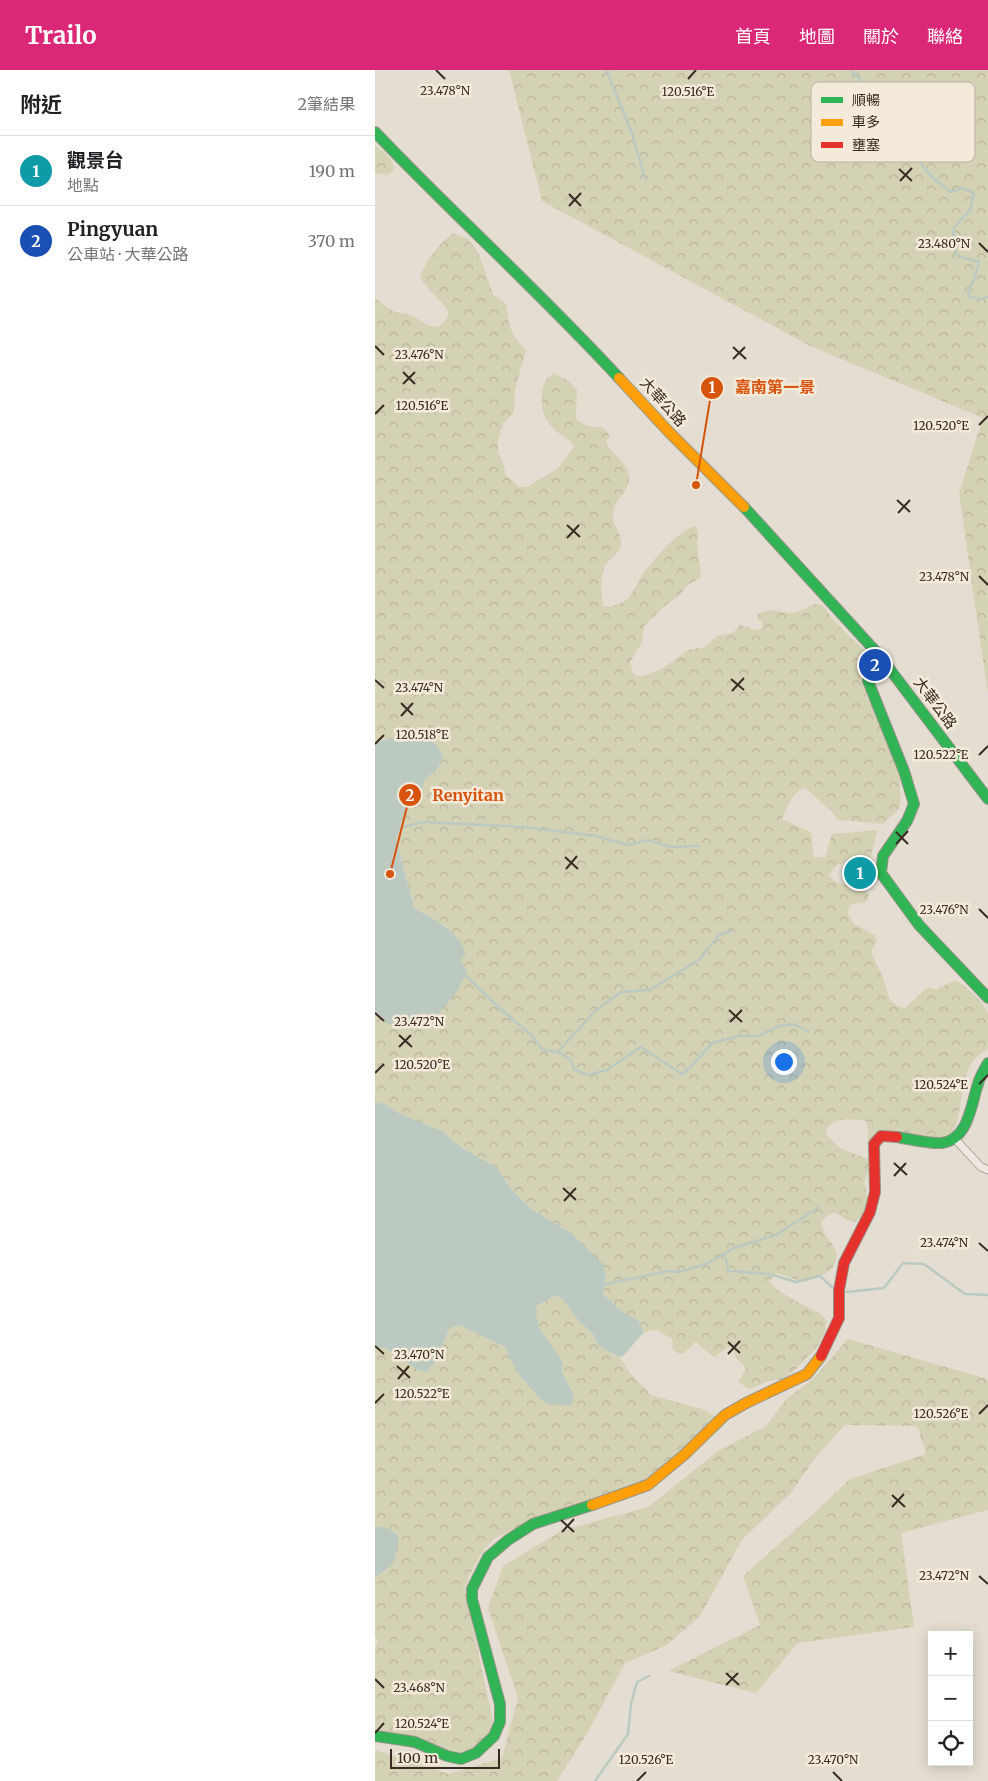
<!DOCTYPE html>
<html lang="zh-TW">
<head>
<meta charset="utf-8">
<style>
	:root { --surface:#fff; --page:#f6f6f6; --text:#202124; --muted:#757577; --line:#e0e0e0; --accent:#db2777 }
	body { margin:0; font-family:Merriweather,"Noto Sans TC",serif; background:var(--page); color:var(--text) }
	.controls { position:absolute; right:15px; bottom:15px; display:grid; overflow:hidden; border-radius:0px; box-shadow:0 2px 12px #0003 }
	.controls button { width:45px; height:45px; display:grid; place-items:center; padding:0; border:0; border-bottom:1px solid var(--line); background:var(--surface); color:var(--text); font:25px sans-serif }
	.scale { position:absolute; left:15px; bottom:12px; width:110px; box-sizing:border-box; padding-left:5px; border:2px solid #392b22; border-top:0; font-size:14px; line-height:18px; white-space:nowrap; color:#392b22; -webkit-text-stroke:4px #f4ead9; paint-order:stroke }
	.you { position:absolute; left:408px; top:991px; width:18px; height:18px; margin:-12px; border:4px solid #fff; border-radius:50%; background:#1a73e8; box-shadow:0 0 0 8px #1a73e833 }
	.badge { display:grid; place-items:center; width:32px; height:32px; border-radius:50%; background:var(--accent); color:#fff; font-size:16px; font-weight:700 }
	.pin { position:absolute; translate:-50% -50%; border:2px solid #fff; box-shadow:0 1px 5px #0006 }
	.list { margin:0; padding:0; list-style:none }
	h2 { display:flex; justify-content:space-between; align-items:center; height:65px; margin:0; padding:0 20px; font-size:21px }
	h2 small { font-size:16px; font-weight:400; color:var(--muted) }
	.list li { display:grid; grid-template-columns:32px 1fr auto; gap:15px; align-items:center; box-sizing:border-box; height:70px; padding:0 20px; border-top:1px solid var(--line) }
	.list b { display:block; font-size:19px; white-space:nowrap }
	.list p { margin:0; font-size:16px; white-space:nowrap; color:var(--muted) }
	.list em { font-size:16px; font-style:normal; color:var(--muted) }
	.icon { flex:none; width:28px; height:28px; fill:none; stroke:currentColor; stroke-width:2; stroke-linecap:round; stroke-linejoin:round }
	.map { position:relative; flex:none; width:613px; height:1711px; overflow:hidden }
	header { display:flex; align-items:center; gap:30px; box-sizing:border-box; height:70px; padding:0 25px; background:var(--accent); color:#fff }
	header strong { font-size:24px }
	nav { display:flex; gap:28px; margin-inline-start:auto; font-size:18px }
	main { display:flex }
	aside { flex:1; background:var(--surface) }
	.map>svg:first-child { display:block }
	.forest { fill:url(#forest-crowns) }
	.water { fill:#bbc9c0 }
	.lines { fill:none; stroke-linecap:round; stroke-linejoin:round }
	.stream { stroke:#bbc9c0; stroke-width:2.5 }
	.street-casing { stroke:#aaa39a; stroke-width:9 }
	.fast-casing { stroke:#99938a; stroke-width:12 }
	.slow-casing { stroke:#99938a; stroke-width:12 }
	.jam-casing { stroke:#99938a; stroke-width:12 }
	.street { stroke:#ede9e2; stroke-width:7 }
	.fast { stroke:#30b455; stroke-width:10 }
	.slow { stroke:#ff9f0a; stroke-width:10 }
	.jam { stroke:#e5322d; stroke-width:10 }
	.ticks { fill:none; stroke:#392b22; stroke-width:2 }
	.labels { text-anchor:middle; stroke-width:5; stroke-linejoin:round; paint-order:stroke }
	.street-label { font-size:15px; fill:#392b22; stroke:#f4ead9 }
	.key { fill:#f4ead9; stroke:#bcb1a2; stroke-width:1 }
	.key-label { font-size:14px; fill:#392b22 }
	.ticks-label { font-size:12px; text-anchor:middle; fill:#392b22; stroke:#f4ead9; stroke-width:5; stroke-linejoin:round; paint-order:stroke }
	.leader { fill:none; stroke:#d6540e; stroke-width:2 }
	.callout-dot { fill:#d6540e; stroke:#f4ead9; stroke-width:2 }
	.mark-label { font-size:15px; text-anchor:middle; font-weight:bold; fill:#fff }
	.callout-label { font-size:16px; text-anchor:middle; font-weight:bold; fill:#d6540e; stroke:#f4ead9; stroke-width:5; stroke-linejoin:round; paint-order:stroke }
</style>
</head>
<body>
<header>
<strong>Trailo</strong>
<nav><a>首頁</a><a>地圖</a><a>關於</a><a>聯絡</a></nav>
</header>
<main>
<aside>
<h2>附近<small>2筆結果</small></h2>
<ul class="list">
<li><span class="badge" style="background:#0f9aa8">1</span><div><b>觀景台</b><p>地點</p></div><em>190 m</em></li>
<li><span class="badge" style="background:#1a4fb4">2</span><div><b>Pingyuan</b><p>公車站 · 大華公路</p></div><em>370 m</em></li>
</ul>
</aside>
<div class="map">
<svg width="613" height="1711" viewBox="0 0 613 1711">
	<defs>
		<pattern id="forest-crowns" width="20" height="18" patternUnits="userSpaceOnUse" patternTransform="scale(1.25)"><rect width="20" height="18" fill="#d4d2b5"/><path d="M2 6a3 3 0 1 1 6 0M12 15a3 3 0 1 1 6 0" fill="none" stroke="#b7b49b"/></pattern>
	</defs>
	<rect width="100%" height="100%" fill="#e4ded2"/>
	<g class="forest">
		<path d="M134 0H613V625L584 423 608 348 435 276 167 131Z"/>
		<path d="M0 76C10 81 18 89 19 100L13 105 0 103Z"/>
		<path d="M78 163 93 169 103 182 118 224 131 234C135 258 134 262 151 280L140 320 139 342 128 354 123 370V382L128 393 131 405 144 417H152L182 399 199 377C197 370 191 369 185 364 170 353 165 341 167 323 168 314 171 307 179 303L194 311 202 320 201 349C205 351 209 355 213 356 224 358 229 354 235 367L231 371C235 384 252 391 254 405 256 420 242 427 239 439 234 454 248 462 246 475 245 484 234 488 230 496 225 505 226 527 229 537 236 537 245 534 251 530 258 524 263 511 268 504 279 489 302 461 320 456L323 461 322 473 326 507 312 516 306 524 292 534 269 556 267 573 255 592 258 603 262 606H268L288 598 313 580 329 577 342 566 358 563 365 555 382 560 387 558V552L382 549 383 544C396 537 405 543 417 543 427 543 434 533 443 534 449 535 453 542 456 547 467 560 480 571 492 583L486 598V610L492 627 514 670 524 698 526 727 524 739 508 754 463 750 456 741 430 718C417 722 412 738 407 749L436 762 439 787H450L457 764 503 760 495 789C490 790 463 794 462 795 459 798 456 802 454 806L463 813 485 817 494 824 493 830 489 833 477 834 474 838 473 844 479 854 500 865 502 871 496 882 508 908 515 930 524 937 530 938 550 919 556 918 561 920 580 910C590 914 612 935 613 945 613 956 613 967 613 978 607 983 600 987 596 994 584 1014 588 1055 573 1068L533 1067 515 1061 509 1062 493 1078C492 1068 494 1061 491 1051 474 1049 464 1046 451 1059L452 1065 465 1078 495 1090 497 1095 489 1111 493 1129V1141L480 1152C462 1150 463 1132 446 1153L450 1164 461 1180 462 1185 459 1196 451 1204 429 1212 401 1203 394 1212C404 1222 417 1229 430 1236 441 1242 443 1240 452 1251L450 1262 442 1277 416 1304 409 1309 394 1311 374 1319 363 1312 371 1298 362 1289 356 1277 352 1278 339 1287 320 1272 309 1283 305 1284 298 1280 297 1269 282 1260 269 1262 263 1250 246 1241 228 1224 231 1205 196 1163 156 1139 137 1120 121 1097 87 1078 67 1061 22 1043 10 1034 0 1032V942L13 954 86 890 72 857 39 838 21 769 29 745 47 723 49 709 63 698 19 667 0 673V228C6 232 13 239 20 242 25 243 31 243 35 245 51 252 62 268 74 244 68 229 52 221 45 207 51 190 64 174 78 163Z"/>
		<path d="M179 1226 187 1228 203 1250 219 1265 222 1273 228 1279 245 1287 255 1303 276 1325 330 1340 340 1346V1351C314 1375 290 1400 259 1417L138 1460C129 1464 120 1467 114 1474 104 1485 93 1506 90 1520L118 1651C119 1668 92 1685 75 1684 66 1683 55 1676 46 1673 31 1667 16 1663 0 1660V1579L3 1570 0 1567V1507L13 1499 24 1467C17 1458 11 1457 0 1457V1278L9 1277 43 1300 63 1288 73 1261 75 1258 84 1255 130 1277 141 1301 199 1327 187 1301 186 1291 165 1259 160 1245V1237Z"/>
		<path d="M473 1269 613 1309V1440L526 1463 539 1557 423 1573 381 1623 293 1601 385 1555 368 1506 437 1445 475 1409 551 1384 542 1356 470 1355 440 1388 416 1423 367 1470 325 1546 292 1575 250 1593 213 1662 182 1711H0V1680L74 1704 127 1688 143 1628 113 1538 128 1496 188 1460 273 1437 343 1381 391 1356 412 1328 437 1310Z"/>
	</g>
	<g class="water">
		<path d="M19 667 52 670 61 674 68 686 63 698 49 710 47 723 29 745 21 769 39 838C61 851 81 858 91 883L86 890 92 903 81 923 60 948 48 942 35 957 13 954 0 942V673Z"/>
		<path d="M0 1032 10 1034 23 1043 67 1061 87 1078 121 1097 137 1120 156 1139 196 1163 229 1195 231 1205 228 1224 246 1241 263 1250 269 1262 249 1285 245 1287 228 1279 222 1273 219 1265 203 1250 187 1228 179 1226 160 1237 162 1240 161 1245 165 1259 187 1291V1301L199 1327 196 1336 174 1334 166 1330 141 1301 130 1277 84 1255 75 1258 73 1261 63 1288 52 1302 43 1300 9 1277 0 1278Z"/>
		<path d="M0 1457C11 1457 17 1458 24 1467 20 1491 22 1494 0 1507Z"/>
	</g>
	<g class="lines">
		<g class="stream">
			<path d="M233 0 232 2 257 63 270 109"/>
			<path d="M475 0 490 14 509 22 526 18 543 21 557 44 549 56 526 70 558 108 576 122 587 118 599 123 595 140 579 158 578 176 583 186 604 192 600 207 593 222 595 227 606 229 613 227"/>
			<path d="M22 759 47 752 149 757 220 766 254 775 272 770 297 777 324 776"/>
			<path d="M89 904 121 935 155 964 168 980 183 982 220 941 246 922 275 920 325 889 344 865 356 861"/>
			<path d="M183 982 196 990 199 999 212 1005 232 1000 266 977 307 1004 316 997 337 973 364 966H383L404 956 419 954 434 962"/>
			<path d="M350 1183 358 1178 401 1165 444 1137"/>
			<path d="M227 1215 293 1201 304 1202 329 1195 349 1184 354 1201 394 1204 421 1212 445 1206 460 1220"/>
			<path d="M471 1222 509 1218 528 1193 549 1194 590 1224 613 1225"/>
			<path d="M220 1711 253 1664 256 1634 262 1612 274 1606"/>
		</g>
		<g class="street-casing">
			<path id="street" d="M580 1069 606 1097 613 1100"/>
		</g>
		<g class="fast-casing">
			<g id="fast">
				<path d="M0 62C80 146 166 223 244 308"/>
				<path d="M369 437 504 585 613 729"/>
				<path d="M504 585 493 597V611L529 701 539 734 532 751 508 786 506 803 544 855 613 928"/>
				<path d="M522 1067C534 1069 555 1074 567 1073 594 1069 596 1034 603 1014 605 1006 609 1000 613 993"/>
				<path d="M0 1666 40 1672 72 1686 86 1689 101 1683 119 1666 125 1652V1634L97 1529V1519L113 1487 133 1470 158 1454 217 1435"/>
			</g>
		</g>
		<g class="slow-casing">
			<g id="slow">
				<path d="M244 308 293 361 369 437"/>
				<path d="M217 1435 273 1415 309 1385 350 1345 371 1333 432 1304 446 1286"/>
			</g>
		</g>
		<g class="jam-casing">
			<path id="jam" d="M446 1286 464 1248V1220L469 1193 495 1142 500 1122 499 1074 506 1066 522 1067"/>
		</g>
		<use href="#street" class="street"/>
		<use href="#fast" class="fast"/>
		<use href="#slow" class="slow"/>
		<use href="#jam" class="jam"/>
	</g>
	<path class="ticks" d="M61 0 70 9M313 9 321 0M524 99 537 111M525 111 537 98M194 124 206 136M194 136 206 123M604 173 613 182M0 276 9 285M358 277 371 289M358 289 370 277M28 302 40 314M28 314 40 302M0 344 9 335M604 355 613 346M522 430 535 442M523 443 535 430M192 455 205 467M192 468 204 455M604 506 613 515M356 609 369 620M0 610 9 618M357 621 369 608M26 633 38 645M26 646 38 633M0 674 9 665M604 685 613 676M521 762 533 774M521 774 533 761M190 787 203 799M191 799 202 786M604 839 613 848M354 940 367 952M0 943 9 951M355 952 367 940M24 965 37 977M24 977 36 965M0 1003 9 994M604 1014 613 1005M519 1093 532 1105M519 1106 531 1093M188 1118 201 1130M189 1131 201 1118M604 1173 613 1181M353 1272 365 1283M0 1276 9 1284M353 1284 365 1271M22 1296 35 1308M23 1309 34 1296M0 1333 9 1324M604 1344 613 1335M517 1425 530 1437M517 1437 529 1424M186 1450 199 1462M187 1462 199 1449M604 1506 613 1514M351 1603 364 1615M0 1609 9 1618M351 1615 363 1603M0 1663 9 1653M458 1702 467 1711M262 1711 271 1702"/>
	<g class="labels">
		<g class="street-label">
			<text transform="translate(288 332) rotate(48)" y="5">大華公路</text>
			<text transform="translate(560 633) rotate(53)" y="5">大華公路</text>
		</g>
	</g>
	<rect x="436" y="12" width="164" height="80" rx="8" class="key"/>
	<rect x="446" y="27" width="22" height="6" fill="#30b455"/>
	<rect x="446" y="49" width="22" height="7" fill="#ff9f0a"/>
	<rect x="446" y="72" width="22" height="6" fill="#e5322d"/>
	<g class="key-label">
		<text x="477" y="35">順暢</text>
		<text x="477" y="57">車多</text>
		<text x="477" y="80">壅塞</text>
	</g>
	<g class="ticks-label">
		<text x="70" y="25">23.478°N</text>
		<text x="313" y="26">120.516°E</text>
		<text x="569" y="178">23.480°N</text>
		<text x="44" y="289">23.476°N</text>
		<text x="47" y="340">120.516°E</text>
		<text x="566" y="360">120.520°E</text>
		<text x="569" y="511">23.478°N</text>
		<text x="44" y="622">23.474°N</text>
		<text x="47" y="669">120.518°E</text>
		<text x="566" y="689">120.522°E</text>
		<text x="569" y="844">23.476°N</text>
		<text x="44" y="956">23.472°N</text>
		<text x="47" y="999">120.520°E</text>
		<text x="566" y="1019">120.524°E</text>
		<text x="569" y="1177">23.474°N</text>
		<text x="44" y="1289">23.470°N</text>
		<text x="47" y="1328">120.522°E</text>
		<text x="566" y="1348">120.526°E</text>
		<text x="569" y="1510">23.472°N</text>
		<text x="44" y="1622">23.468°N</text>
		<text x="47" y="1658">120.524°E</text>
		<text x="271" y="1694">120.526°E</text>
		<text x="458" y="1694">23.470°N</text>
	</g>
	<path class="leader" d="M321 415L337 318M15 804L35 725"/>
	<g class="callout-dot">
		<circle cx="321" cy="415" r="5"/>
		<circle cx="15" cy="804" r="5"/>
		<circle cx="337" cy="318" r="12"/>
		<circle cx="35" cy="725" r="12"/>
	</g>
	<g class="mark-label">
		<text x="337" y="323">1</text>
		<text x="35" y="731">2</text>
	</g>
	<g class="callout-label">
		<text x="400" y="323">嘉南第一景</text>
		<text x="93" y="731">Renyitan</text>
	</g>
</svg>
<div class="controls">
<button>+</button>
<button>−</button>
<button><svg class="icon" aria-label="locate" viewBox="0 0 24 24"><circle cx="12" cy="12" r="6"/><path d="M12 2v4M12 18v4M2 12h4M18 12h4"/></svg></button>
</div>
<div class="scale">100 m</div>
<div class="you"></div>
<div class="pin badge" style="left:485px;top:803px;background:#0f9aa8">1</div>
<div class="pin badge" style="left:500px;top:595px;background:#1a4fb4">2</div>
</div>
</main>
</body>
</html>
